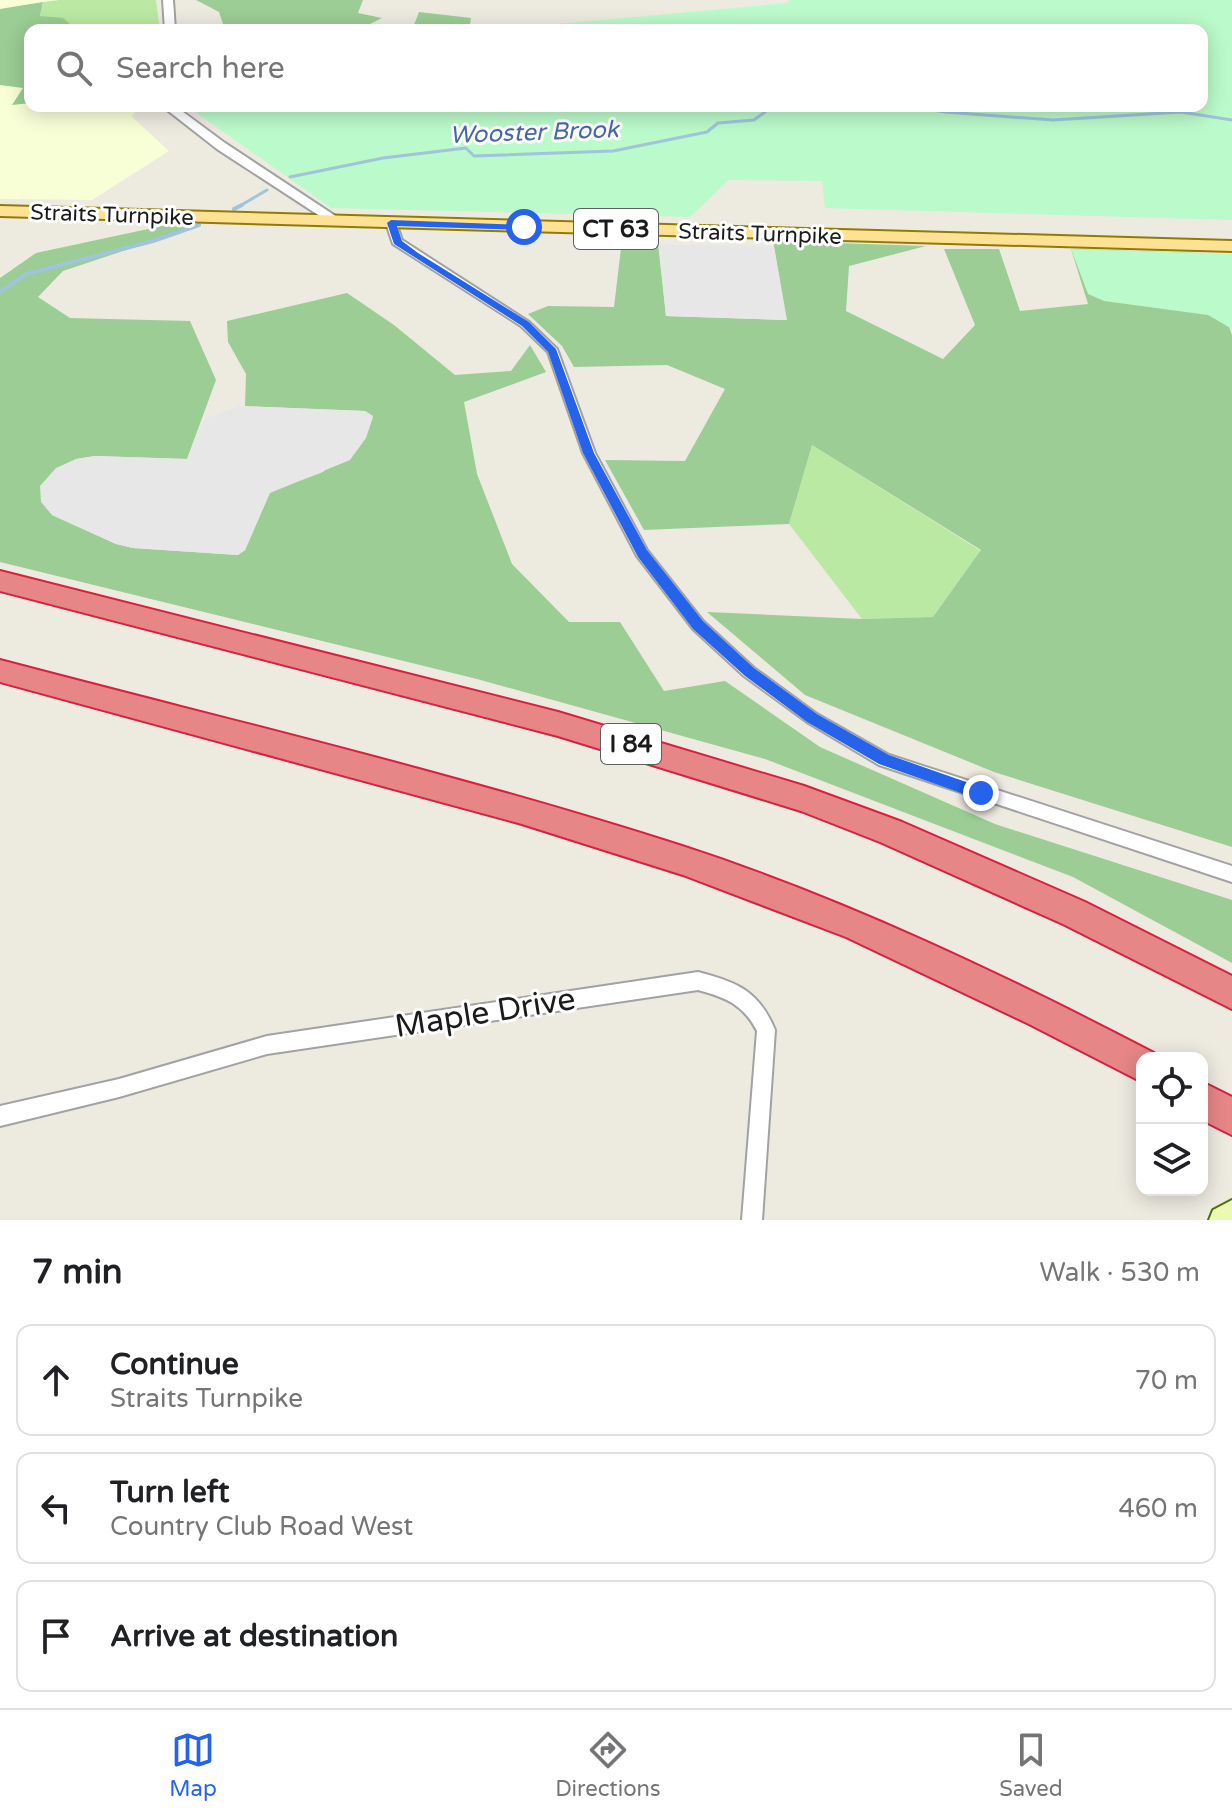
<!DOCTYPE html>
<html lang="en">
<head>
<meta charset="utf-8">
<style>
	:root { --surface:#fff; --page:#f2f2f2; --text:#202124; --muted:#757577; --line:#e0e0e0; --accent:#2563eb }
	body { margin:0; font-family:"Varela Round",sans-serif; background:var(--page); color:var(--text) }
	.controls { position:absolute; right:24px; bottom:24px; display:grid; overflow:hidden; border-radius:16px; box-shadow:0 4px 20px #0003 }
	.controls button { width:72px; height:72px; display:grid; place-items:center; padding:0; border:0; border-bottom:2px solid var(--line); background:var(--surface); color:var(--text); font:40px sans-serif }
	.stop { position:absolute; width:24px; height:24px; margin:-18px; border:6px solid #2563eb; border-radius:50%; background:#fff }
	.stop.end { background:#2563eb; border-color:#fff; box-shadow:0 2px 8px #0008 }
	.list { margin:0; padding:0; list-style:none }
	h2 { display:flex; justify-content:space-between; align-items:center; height:104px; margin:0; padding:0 32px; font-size:34px }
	h2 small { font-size:26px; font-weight:400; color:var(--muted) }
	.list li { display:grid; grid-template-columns:52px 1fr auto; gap:24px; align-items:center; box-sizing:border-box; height:112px; margin:0 16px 16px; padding:0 16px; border:2px solid var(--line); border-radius:16px }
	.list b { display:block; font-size:30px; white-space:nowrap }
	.list p { margin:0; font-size:26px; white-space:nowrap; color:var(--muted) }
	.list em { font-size:26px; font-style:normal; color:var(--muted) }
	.icon { flex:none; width:44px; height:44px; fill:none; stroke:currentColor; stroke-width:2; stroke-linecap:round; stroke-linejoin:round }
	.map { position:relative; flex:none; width:1232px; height:1220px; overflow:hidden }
	.search { position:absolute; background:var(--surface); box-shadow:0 4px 20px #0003; left:24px; right:24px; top:24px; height:88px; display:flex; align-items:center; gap:20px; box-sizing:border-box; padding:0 28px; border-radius:16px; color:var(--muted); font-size:30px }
	.sheet { height:488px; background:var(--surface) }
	nav { display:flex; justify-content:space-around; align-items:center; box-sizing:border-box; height:112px; border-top:2px solid var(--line); background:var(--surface); font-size:22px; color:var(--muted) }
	nav a { display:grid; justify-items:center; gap:4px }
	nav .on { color:var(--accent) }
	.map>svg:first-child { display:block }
	.education { fill:#f8ffd7 }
	.grass { fill:#bae9a4 }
	.forest { fill:#9bcd94 }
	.park { fill:#bbfaca }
	.parking { fill:#e7e7e7 }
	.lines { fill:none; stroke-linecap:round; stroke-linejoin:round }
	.stream-far1 { stroke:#9fc4dc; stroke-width:3 }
	.stream { stroke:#9fc4dc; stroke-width:4 }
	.minor-casing { stroke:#a2a2a2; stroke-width:4 }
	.tertiary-casing { stroke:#a2a2a2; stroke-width:4 }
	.secondary-casing { stroke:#537103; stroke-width:4 }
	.primary-casing { stroke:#927b00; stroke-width:4 }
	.motorway-casing { stroke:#d72141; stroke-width:4 }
	.minor { fill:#fff; fill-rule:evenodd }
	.tertiary { fill:#fff; fill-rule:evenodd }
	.secondary { fill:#eafab2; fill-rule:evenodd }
	.primary { fill:#fde296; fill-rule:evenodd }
	.motorway { fill:#e78687; fill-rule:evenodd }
	.route { fill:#2563eb }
	.labels { text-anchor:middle; stroke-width:6; stroke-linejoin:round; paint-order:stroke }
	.far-street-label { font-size:22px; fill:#1b1b1b; stroke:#fff }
	.far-water-label { font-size:24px; font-style:italic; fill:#4768ab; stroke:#fff }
	.shield { fill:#fff; stroke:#5f5f5f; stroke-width:2 }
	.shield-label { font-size:24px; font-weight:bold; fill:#1b1b1b }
	.near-street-label { font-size:32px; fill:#1b1b1b; stroke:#fff }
</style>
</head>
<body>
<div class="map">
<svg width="1232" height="1220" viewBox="0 0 1232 1220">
	<rect width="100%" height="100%" fill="#edebe0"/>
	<path class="education" d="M0 0H156L160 30H30V106H150L149 111H136L132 117 169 151 92 200 0 199Z"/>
	<g class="grass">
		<path d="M59 0H156L160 30H65L71 25 40 16 43 2Z"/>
		<path d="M812 445 981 551 933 617 862 619 789 524Z"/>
	</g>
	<g class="forest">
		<path d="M196 0H363L358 13 382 18 358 30H225L219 12Z"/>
		<path d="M43 2 40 16 63 18 71 25 65 30H30V103L12 105 23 88 0 85V9Z"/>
		<path d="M419 12 471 18 469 30H412Z"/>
		<path d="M162 226 195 227 63 271 38 297 70 318 190 321 216 380 187 459 95 456 76 459 52 515 116 544 133 548 238 555 245 550 270 492 323 472 373 416 365 411 245 406 246 374 228 342 227 321 347 293 394 325 455 375 511 371 530 345 546 372 464 402 477 474 512 564 569 622H620L664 691 725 681 820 747 995 824 1232 900V963L1073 877 765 759 477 679 0 562V278L36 253Z"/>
		<path d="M658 238 666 316 786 320 773 241 926 246 849 266 846 311 943 359 975 325 944 249H999L1020 311 1088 304 1071 249 1203 253 1232 335V847L994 772 805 695 707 612 862 619 933 617 981 550 812 445 789 524 644 530 605 460 685 461 725 389 667 365 574 367 562 346 528 314 548 306 614 307 622 240Z"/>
	</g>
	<g class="park">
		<path d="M789 0H1232V220L825 208 822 181 729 180 690 217 331 208 187 106H1202V30H559L558 24 788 3Z"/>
		<path d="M1071 249 1232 254V329L1208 315 1104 301 1088 294Z"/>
	</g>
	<g class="parking">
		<path d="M658 244 774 246 787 320 666 316Z"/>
		<path d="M239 406 365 411 373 417 366 438 350 460 270 493 245 550 238 555 133 548 116 544 52 515 41 502 40 486 56 468 76 459 95 456 187 459 204 419Z"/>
	</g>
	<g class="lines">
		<g class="stream-far1">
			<path d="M909 106 945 112 1053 120 1181 112 1232 120"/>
			<path d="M290 177 383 158 466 148 474 156 613 151 707 132 718 123 754 120 773 106"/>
			<path d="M238 207 267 190"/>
		</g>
		<g class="stream">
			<path d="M234 209 242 205"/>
			<path d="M0 292 26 274 153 241 199 225"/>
		</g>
		<g class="minor-casing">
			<g id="minor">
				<path d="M391 220 396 223 402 240 529 322 557 349 595 453 647 550 703 621 754 668 817 714 889 755 1232 866V882L879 765 807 722 744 676 693 629 637 556 583 453 548 352 521 326 393 244 386 223Z"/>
				<path d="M698 972C737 982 759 991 775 1030L762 1220H742L757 1031C744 1005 725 997 698 990L267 1054 119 1097 0 1126V1106L119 1079 267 1036Z"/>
			</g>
		</g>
		<g class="tertiary-casing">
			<g id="tertiary">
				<path d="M163 0H173L175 30H165Z"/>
				<path d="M162 106H175L225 143 340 219 329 222 217 149Z"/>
			</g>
		</g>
		<g class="secondary-casing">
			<path id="secondary" d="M1232 1200V1220H1209L1213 1210Z"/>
		</g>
		<g class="primary-casing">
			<path id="primary" d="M0 206 1232 241V251L0 216Z"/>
		</g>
		<g class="motorway-casing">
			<g id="motorway">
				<path d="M0 571 558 712 804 786 902 822 1085 902 1232 976V1009L1063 924 880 842 801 811 558 736 0 591Z"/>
				<path d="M0 660C227 720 458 774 682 846 845 899 1002 974 1154 1053L1156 1058H1142V1082L1029 1024 846 937 683 875 522 824 0 682Z"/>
				<path d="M1202 1082 1232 1097V1135L1202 1120Z"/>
			</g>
		</g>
		<use href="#minor" class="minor"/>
		<use href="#tertiary" class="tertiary"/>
		<use href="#secondary" class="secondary"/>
		<use href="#primary" class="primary"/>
		<use href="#motorway" class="motorway"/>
	</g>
	<path class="route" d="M391 220 527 225 524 230 397 226 402 241 418 253 529 322 556 349 594 453 647 550 703 621 754 668 817 714 889 755 986 789V798L981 800 879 764 807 722 745 676 693 629 638 557 583 453 548 352 522 326 394 244 387 223Z"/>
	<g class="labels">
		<g class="far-street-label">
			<text transform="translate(112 214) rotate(2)" y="8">Straits Turnpike</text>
			<text transform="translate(760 233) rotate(2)" y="8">Straits Turnpike</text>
		</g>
		<g class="far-water-label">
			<text transform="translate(534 132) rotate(-2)" y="8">Wooster Brook</text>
		</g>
		<g class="shield">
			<rect x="574" y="209" width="84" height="40" rx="6"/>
			<rect x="601" y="724" width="60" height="40" rx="6"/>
		</g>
		<g class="shield-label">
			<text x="616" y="237">CT 63</text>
			<text x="631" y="752">I 84</text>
		</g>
		<g class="near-street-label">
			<text transform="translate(485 1012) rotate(-9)" y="11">Maple Drive</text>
		</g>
	</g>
</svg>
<div class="controls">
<button><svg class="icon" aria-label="locate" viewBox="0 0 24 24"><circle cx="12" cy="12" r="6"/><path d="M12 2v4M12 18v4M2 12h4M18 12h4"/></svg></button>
<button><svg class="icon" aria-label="layers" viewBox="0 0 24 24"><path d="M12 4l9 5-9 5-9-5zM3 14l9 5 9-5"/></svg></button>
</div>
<div class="stop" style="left:524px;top:227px"></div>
<div class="stop end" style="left:981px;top:793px"></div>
<div class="search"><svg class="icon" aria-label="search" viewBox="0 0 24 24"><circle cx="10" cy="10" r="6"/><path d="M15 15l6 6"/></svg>Search here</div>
</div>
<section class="sheet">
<h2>7 min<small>Walk · 530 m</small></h2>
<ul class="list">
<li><svg class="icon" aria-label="ahead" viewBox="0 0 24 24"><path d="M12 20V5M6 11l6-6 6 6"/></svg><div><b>Continue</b><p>Straits Turnpike</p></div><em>70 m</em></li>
<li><svg class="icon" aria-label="left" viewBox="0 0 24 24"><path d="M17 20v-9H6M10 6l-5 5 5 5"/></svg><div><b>Turn left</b><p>Country Club Road West</p></div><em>460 m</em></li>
<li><svg class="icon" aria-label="arrive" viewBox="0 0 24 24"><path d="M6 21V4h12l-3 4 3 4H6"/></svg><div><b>Arrive at destination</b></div></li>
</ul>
</section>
<nav>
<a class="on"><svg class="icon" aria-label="map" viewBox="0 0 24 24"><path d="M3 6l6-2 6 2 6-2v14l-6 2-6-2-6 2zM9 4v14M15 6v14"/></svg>Map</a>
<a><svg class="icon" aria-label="directions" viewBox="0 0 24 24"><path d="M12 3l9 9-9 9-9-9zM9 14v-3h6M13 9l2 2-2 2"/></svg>Directions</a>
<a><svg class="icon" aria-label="saved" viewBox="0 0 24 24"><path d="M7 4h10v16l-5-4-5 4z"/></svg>Saved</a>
</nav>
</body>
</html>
